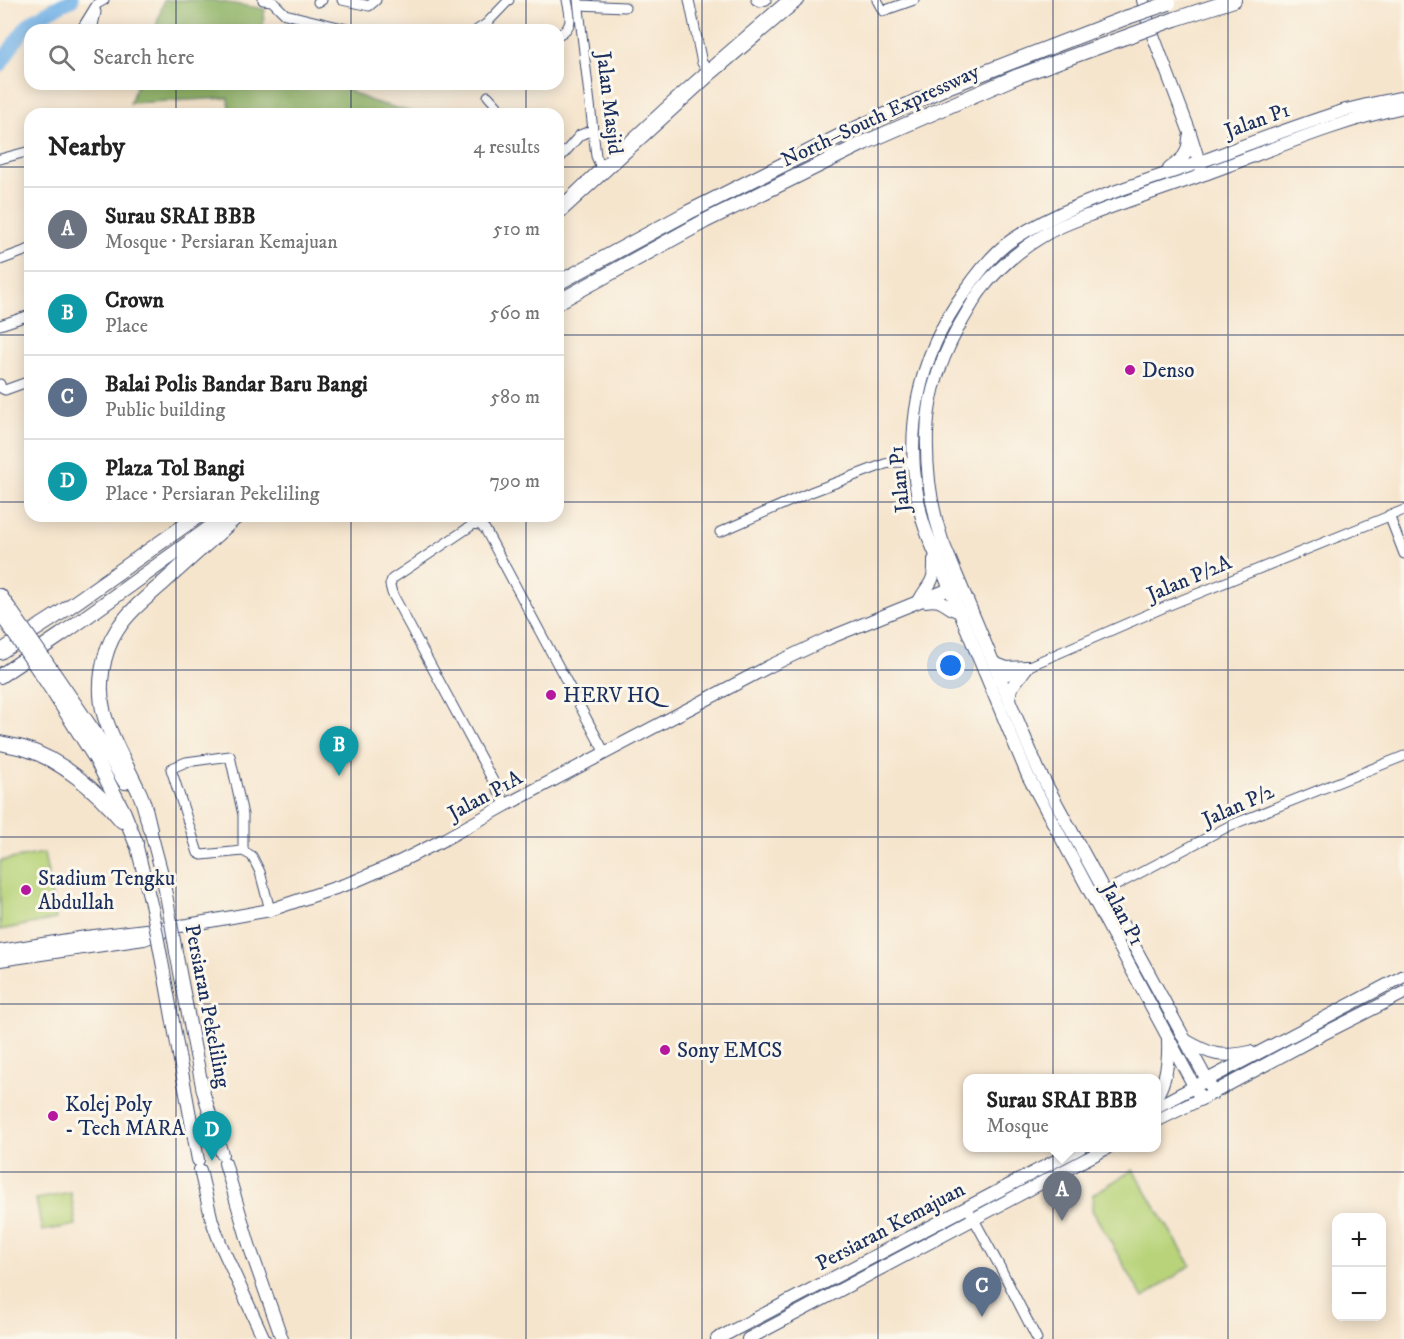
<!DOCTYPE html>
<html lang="en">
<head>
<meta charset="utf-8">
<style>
	:root { --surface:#fff; --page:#f2f2f2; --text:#222; --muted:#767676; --line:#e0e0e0; --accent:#2563eb }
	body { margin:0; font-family:"IM FELL DW Pica",serif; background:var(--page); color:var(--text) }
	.controls { position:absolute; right:18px; bottom:18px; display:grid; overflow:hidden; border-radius:12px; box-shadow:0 3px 15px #0003 }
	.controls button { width:54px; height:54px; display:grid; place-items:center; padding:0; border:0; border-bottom:2px solid var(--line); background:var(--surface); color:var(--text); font:30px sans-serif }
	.you { position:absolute; left:951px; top:666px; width:21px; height:21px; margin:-15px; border:4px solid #fff; border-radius:50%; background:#1a73e8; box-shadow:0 0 0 9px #1a73e833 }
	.badge { display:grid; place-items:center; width:39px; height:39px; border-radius:50%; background:var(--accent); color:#fff; font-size:20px; font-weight:700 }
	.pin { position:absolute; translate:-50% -50px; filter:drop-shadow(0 2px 3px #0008) }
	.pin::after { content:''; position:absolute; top:32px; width:21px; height:18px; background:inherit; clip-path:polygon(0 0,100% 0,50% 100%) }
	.popup { position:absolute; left:963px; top:1074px; width:198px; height:78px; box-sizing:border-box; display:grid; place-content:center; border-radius:12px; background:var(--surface); filter:drop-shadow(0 2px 4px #0005); font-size:20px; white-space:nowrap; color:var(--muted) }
	.popup b { font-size:22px; color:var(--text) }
	.popup::after { content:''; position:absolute; left:50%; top:100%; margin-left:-12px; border:12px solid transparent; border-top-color:var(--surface) }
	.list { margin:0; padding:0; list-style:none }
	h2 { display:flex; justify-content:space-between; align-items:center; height:78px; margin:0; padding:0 24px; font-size:26px }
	h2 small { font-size:20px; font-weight:400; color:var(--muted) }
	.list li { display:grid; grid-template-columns:39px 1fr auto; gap:18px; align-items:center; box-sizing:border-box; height:84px; padding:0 24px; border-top:2px solid var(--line) }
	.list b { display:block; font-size:22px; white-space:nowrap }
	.list p { margin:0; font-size:20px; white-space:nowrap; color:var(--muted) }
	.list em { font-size:20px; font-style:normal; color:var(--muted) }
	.icon { flex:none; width:33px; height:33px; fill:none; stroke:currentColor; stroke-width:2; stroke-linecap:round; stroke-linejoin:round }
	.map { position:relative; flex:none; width:1404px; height:1339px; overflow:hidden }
	.search { position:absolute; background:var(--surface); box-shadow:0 3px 15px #0003; left:24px; top:24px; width:540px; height:66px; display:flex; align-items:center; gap:15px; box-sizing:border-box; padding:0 21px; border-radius:18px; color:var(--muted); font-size:22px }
	.panel { position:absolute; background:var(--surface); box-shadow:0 3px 15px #0003; left:24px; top:108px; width:540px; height:414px; border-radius:18px }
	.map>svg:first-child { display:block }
	.green { fill:#b8d379; stroke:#6a816c; stroke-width:1.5 }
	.forest { fill:#92b569; stroke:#567264; stroke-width:1.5 }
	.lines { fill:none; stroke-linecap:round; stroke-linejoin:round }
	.river { stroke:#74b3e7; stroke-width:14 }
	.minor-casing { stroke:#3c4a6f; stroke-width:11 }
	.major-casing { stroke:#3c4a6f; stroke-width:14 }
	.highway-casing { stroke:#3c4a6f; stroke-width:16 }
	.minor { stroke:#fff; stroke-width:9 }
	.major { stroke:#fff; stroke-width:12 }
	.highway { stroke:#fff; stroke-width:14 }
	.major-bridge-casing { stroke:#3c4a6f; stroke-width:14; stroke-linecap:butt }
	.highway-bridge-casing { stroke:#3c4a6f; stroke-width:16; stroke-linecap:butt }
	.major-bridge { stroke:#fff; stroke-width:12 }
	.highway-bridge { stroke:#fff; stroke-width:14 }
	.grid { fill:none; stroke:#1b2f5e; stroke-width:1.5; stroke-opacity:0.55 }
	.poi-dot { fill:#b5179e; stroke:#fbf7ec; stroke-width:2 }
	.labels { text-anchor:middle; stroke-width:6; stroke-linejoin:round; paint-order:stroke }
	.street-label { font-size:21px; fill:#1b2f5e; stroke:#fbf7ec }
	.poi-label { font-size:21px; fill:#1b2f5e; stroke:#fbf7ec; text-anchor:start }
</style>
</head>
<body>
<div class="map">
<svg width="1404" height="1339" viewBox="0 0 1404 1339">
	<rect width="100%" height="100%" fill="#fbf7ec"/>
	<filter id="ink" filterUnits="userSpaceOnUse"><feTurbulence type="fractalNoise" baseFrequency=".0167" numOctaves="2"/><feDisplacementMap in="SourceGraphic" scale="12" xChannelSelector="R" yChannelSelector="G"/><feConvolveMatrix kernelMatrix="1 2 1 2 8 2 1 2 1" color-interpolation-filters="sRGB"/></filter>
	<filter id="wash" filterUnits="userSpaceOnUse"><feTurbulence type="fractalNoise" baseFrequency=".008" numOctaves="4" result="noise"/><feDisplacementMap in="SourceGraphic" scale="24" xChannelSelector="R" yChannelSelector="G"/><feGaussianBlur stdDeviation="1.35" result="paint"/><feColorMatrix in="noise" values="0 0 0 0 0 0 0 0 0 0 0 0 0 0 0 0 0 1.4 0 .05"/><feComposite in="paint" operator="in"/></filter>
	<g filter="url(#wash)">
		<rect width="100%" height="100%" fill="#f6e5cd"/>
		<g class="green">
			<path d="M44 853 56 919 0 930V861Z"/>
			<path d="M1133 1170 1191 1265 1143 1298 1092 1210 1093 1194Z"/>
			<path d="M71 1193 76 1225 42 1231 36 1199Z"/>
		</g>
		<g class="forest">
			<path d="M164 0H211L265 9 262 30H155Z"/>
			<path d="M137 84H348L347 90 371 101 418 114H230L228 98 130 103Z"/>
		</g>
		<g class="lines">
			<path class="river" d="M0 66C9 51 18 35 30 23 42 13 58 7 72 0"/>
		</g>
	</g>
	<g filter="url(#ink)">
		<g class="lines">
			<g class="minor-casing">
				<g id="minor">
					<path d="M263 0 272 1 285 14 351 30"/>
					<path d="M342 0 369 6 376 0"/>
					<path d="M578 0 596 156 603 172"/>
					<path d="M689 0 702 63 710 71"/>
					<path d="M756 0 760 2 766 0"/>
					<path d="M877 0 883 11 914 0"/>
					<path d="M318 2 322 0"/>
					<path d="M579 5 625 7"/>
					<path d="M81 30 97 4 104 0"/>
					<path d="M92 30 96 12"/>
					<path d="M477 30 486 24 509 0"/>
					<path d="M558 35C575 27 570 15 567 0"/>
					<path d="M488 96 497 106 498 114"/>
					<path d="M0 159 30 151"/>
					<path d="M558 160 580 135 593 130"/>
					<path d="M558 208C632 136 708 67 787 0"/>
					<path d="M558 216 713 74 800 0"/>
					<path d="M0 260 30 249"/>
					<path d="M0 325 30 315"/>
					<path d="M0 384 1 388 5 390 30 381"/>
					<path d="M1389 515 1404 554"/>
					<path d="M720 532 811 492 885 464 896 462 914 463"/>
					<path d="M997 680 1167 606 1404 510"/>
					<path d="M506 805 392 593 390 585 392 579 474 524 480 525 485 529 605 753"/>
					<path d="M243 851V815L230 756 186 762 172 768 171 769 198 853 202 855 243 851 252 856 260 872 270 910"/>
					<path d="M1100 894 1229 826 1404 756"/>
					<path d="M971 1214 1001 1269 1037 1339"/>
				</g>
			</g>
			<g class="major-casing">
				<g id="major">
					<path d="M1143 0 1148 22 1189 130 1201 168"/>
					<path d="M1169 169C1182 159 1188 156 1189 138"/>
					<path d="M919 601C929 582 935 584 934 560"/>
					<path d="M926 601C944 597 946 609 960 612"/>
					<path d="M994 663 1007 668 1027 667"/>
					<path d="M1009 699 1011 688 1027 667"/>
					<path d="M150 829 162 874 168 905"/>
					<path d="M136 843 152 908"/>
					<path d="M0 951 86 937 188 925 270 910 353 882 399 862 445 839 506 805 770 666 829 638 957 586"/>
					<path d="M176 952 203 1091 222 1154"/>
					<path d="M161 956 198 1160"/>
					<path d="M0 960 144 939 161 933"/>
					<path d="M1185 1040C1211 1055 1221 1058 1250 1052"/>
					<path d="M1214 1093 1039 771 954 569C950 559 946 550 942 540 931 507 926 468 927 433 928 389 946 346 969 309 973 303 976 296 981 290 998 268 1022 248 1046 234 1061 225 1079 219 1095 213 1131 199 1167 188 1202 175 1269 151 1334 122 1404 107"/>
					<path d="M1156 1097C1167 1079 1169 1060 1168 1040"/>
					<path d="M1201 1099 1028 776 935 553C930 541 925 530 922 518 902 437 916 358 966 290 978 273 995 251 1012 240 1065 205 1132 186 1192 165 1243 146 1294 126 1346 110 1365 105 1385 101 1404 97"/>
					<path d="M1156 1107 1404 976"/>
					<path d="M1156 1121 1209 1095 1309 1041 1404 993"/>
					<path d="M225 1163 250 1248 282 1339"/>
					<path d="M200 1170 212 1221 221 1245 264 1339"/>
					<path d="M717 1339 1080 1148"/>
					<path d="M748 1339 1107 1148"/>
				</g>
			</g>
			<g class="highway-casing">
				<g id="highway">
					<path d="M1175 19 1234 0"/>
					<path d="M558 283 689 212 846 133 947 87 1128 17"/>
					<path d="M558 302 705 221 864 143 1018 76 1134 34"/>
					<path d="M0 596 10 610"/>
					<path d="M0 652 56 616 198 516"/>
					<path d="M0 676 61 635 218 522"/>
					<path d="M56 677 106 750 125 782"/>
					<path d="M49 685 96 759 124 813 136 843"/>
					<path d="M0 743C8 745 16 746 23 748 61 759 98 792 122 821"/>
					<path d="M150 829C147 817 145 805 140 794 128 767 112 742 104 714 97 687 102 653 117 630 128 612 146 598 162 584 187 561 212 539 237 516"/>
				</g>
			</g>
			<use href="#minor" class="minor"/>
			<use href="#major" class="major"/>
			<use href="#highway" class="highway"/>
			<g class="major-bridge-casing">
				<g id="major-bridge">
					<path d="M168 905 176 952"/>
					<path d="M152 908 161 956"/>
				</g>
			</g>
			<g class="highway-bridge-casing">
				<g id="highway-bridge">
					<path d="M1128 17 1169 3"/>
					<path d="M1134 34 1175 19"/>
					<path d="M10 610 56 677"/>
					<path d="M2 615 49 685"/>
				</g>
			</g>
			<use href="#major-bridge" class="major-bridge"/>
			<use href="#highway-bridge" class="highway-bridge"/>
		</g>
	</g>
	<path class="grid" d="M176 0V30M351 0V30M526 0V30M702 0V1339M878 0V1339M1053 0V1339M1228 0V1339M176 84V114M351 84V114M526 84V114M0 167H30M558 167H1404M0 335H30M558 335H1404M0 502H30M558 502H1404M176 516V1339M351 516V1339M526 516V1339M0 670H1404M0 837H1404M0 1004H1404M0 1172H1404"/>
	<g class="poi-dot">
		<circle cx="1130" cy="370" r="6"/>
		<circle cx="551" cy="695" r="6"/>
		<circle cx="26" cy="890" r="6"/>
		<circle cx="665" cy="1050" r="6"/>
		<circle cx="53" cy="1116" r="6"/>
	</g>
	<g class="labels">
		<g class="street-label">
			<text transform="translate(610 103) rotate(83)" y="7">Jalan Masjid</text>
			<text transform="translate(880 115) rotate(-25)" y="7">North–South Expressway</text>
			<text transform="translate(1257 120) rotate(-20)" y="7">Jalan P1</text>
			<text transform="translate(899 479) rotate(-96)" y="7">Jalan P1</text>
			<text transform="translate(1189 578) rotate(-23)" y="7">Jalan P/2A</text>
			<text transform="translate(485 795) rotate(-29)" y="7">Jalan P1A</text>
			<text transform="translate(1238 805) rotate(-24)" y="7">Jalan P/2</text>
			<text transform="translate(1123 914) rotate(62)" y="7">Jalan P1</text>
			<text transform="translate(208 1006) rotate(79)" y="7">Persiaran Pekeliling</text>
			<text transform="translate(890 1226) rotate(-28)" y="7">Persiaran Kemajuan</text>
		</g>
		<g class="poi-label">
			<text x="1142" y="377">Denso</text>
			<text x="563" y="702">HERV HQ</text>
			<text x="38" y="885">Stadium Tengku<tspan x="38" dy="24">Abdullah</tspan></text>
			<text x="677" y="1057">Sony EMCS</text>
			<text x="65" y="1111">Kolej Poly<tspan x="65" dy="24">- Tech MARA</tspan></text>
		</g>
	</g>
</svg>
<div class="controls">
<button>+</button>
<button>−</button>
</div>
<div class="you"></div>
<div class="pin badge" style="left:1062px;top:1221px;background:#6b7280">A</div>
<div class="popup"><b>Surau SRAI BBB</b>Mosque</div>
<div class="pin badge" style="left:339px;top:776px;background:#0f9aa8">B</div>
<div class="pin badge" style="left:982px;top:1317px;background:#5c6f8a">C</div>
<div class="pin badge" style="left:212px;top:1161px;background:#0f9aa8">D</div>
<div class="search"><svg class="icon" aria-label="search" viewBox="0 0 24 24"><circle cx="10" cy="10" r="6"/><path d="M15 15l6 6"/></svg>Search here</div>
<section class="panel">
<h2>Nearby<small>4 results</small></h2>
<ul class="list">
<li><span class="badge" style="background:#6b7280">A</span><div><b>Surau SRAI BBB</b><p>Mosque · Persiaran Kemajuan</p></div><em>510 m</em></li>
<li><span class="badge" style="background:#0f9aa8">B</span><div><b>Crown</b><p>Place</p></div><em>560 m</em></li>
<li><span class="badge" style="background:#5c6f8a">C</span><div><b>Balai Polis Bandar Baru Bangi</b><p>Public building</p></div><em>580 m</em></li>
<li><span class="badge" style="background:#0f9aa8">D</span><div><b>Plaza Tol Bangi</b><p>Place · Persiaran Pekeliling</p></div><em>790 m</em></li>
</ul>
</section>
</div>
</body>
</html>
